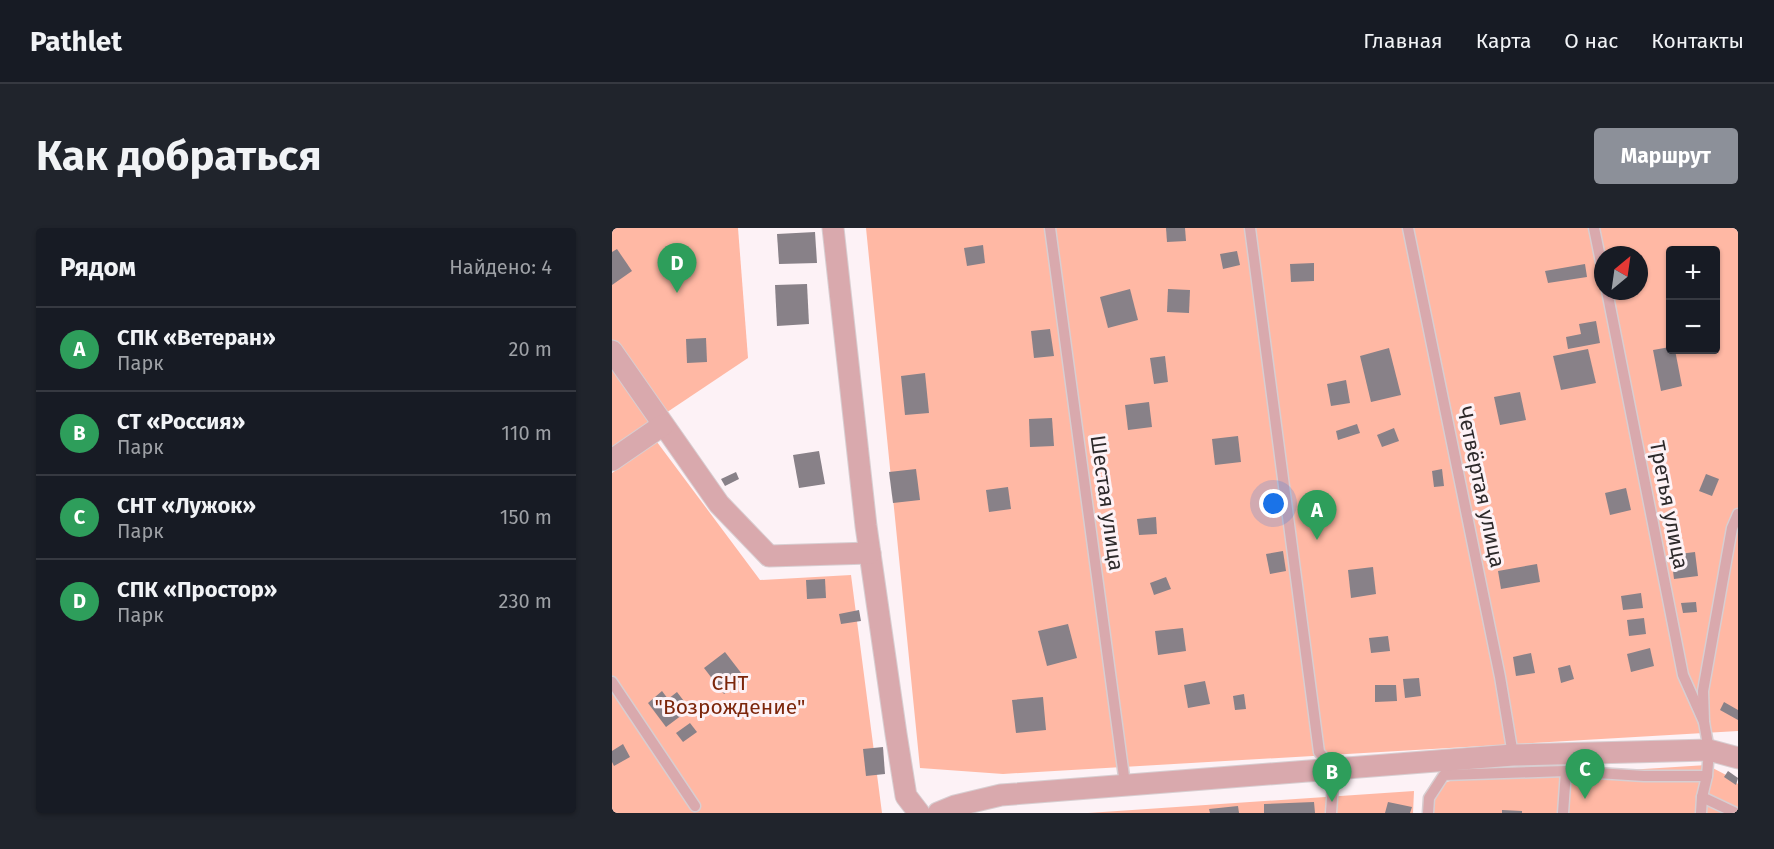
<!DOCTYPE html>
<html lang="ru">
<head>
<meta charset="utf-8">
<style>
	:root { --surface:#171b24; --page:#20242c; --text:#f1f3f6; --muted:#9ea1a6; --line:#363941; --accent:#8c9099 }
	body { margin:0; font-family:"Fira Sans",sans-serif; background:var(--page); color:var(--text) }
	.controls { position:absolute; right:18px; top:18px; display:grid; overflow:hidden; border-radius:6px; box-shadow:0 2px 4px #0004 }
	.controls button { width:54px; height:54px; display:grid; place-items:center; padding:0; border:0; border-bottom:2px solid var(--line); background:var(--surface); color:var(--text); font:30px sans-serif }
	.compass { position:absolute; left:982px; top:18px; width:54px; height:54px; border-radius:50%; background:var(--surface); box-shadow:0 2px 4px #0004; rotate:29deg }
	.you { position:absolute; left:662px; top:276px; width:21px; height:21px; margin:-15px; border:4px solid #fff; border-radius:50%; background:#1a73e8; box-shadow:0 0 0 9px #1a73e833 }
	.badge { display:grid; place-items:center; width:39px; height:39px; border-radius:50%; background:var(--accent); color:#fff; font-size:20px; font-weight:700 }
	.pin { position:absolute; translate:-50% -50px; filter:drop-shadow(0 2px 3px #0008) }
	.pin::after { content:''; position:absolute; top:32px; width:21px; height:18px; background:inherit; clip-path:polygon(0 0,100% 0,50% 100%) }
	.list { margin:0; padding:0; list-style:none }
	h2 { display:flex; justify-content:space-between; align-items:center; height:78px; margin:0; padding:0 24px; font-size:26px }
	h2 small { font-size:20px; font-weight:400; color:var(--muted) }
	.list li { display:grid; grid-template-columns:39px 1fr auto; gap:18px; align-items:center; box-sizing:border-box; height:84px; padding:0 24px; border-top:2px solid var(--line) }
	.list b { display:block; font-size:22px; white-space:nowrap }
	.list p { margin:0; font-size:20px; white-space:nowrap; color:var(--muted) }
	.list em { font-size:20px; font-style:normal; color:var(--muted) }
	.map { position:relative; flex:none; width:1126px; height:585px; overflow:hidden; border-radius:6px }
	header { display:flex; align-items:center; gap:36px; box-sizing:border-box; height:84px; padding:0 30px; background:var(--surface); border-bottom:2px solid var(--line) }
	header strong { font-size:28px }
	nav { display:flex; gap:33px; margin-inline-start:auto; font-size:21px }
	.intro { display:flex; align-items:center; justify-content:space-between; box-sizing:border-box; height:144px; padding:0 36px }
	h1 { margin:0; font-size:42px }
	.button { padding:15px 27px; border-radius:6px; background:var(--accent); color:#fff; font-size:21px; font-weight:700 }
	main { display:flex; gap:36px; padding:0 36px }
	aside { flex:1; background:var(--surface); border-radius:6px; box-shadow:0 2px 4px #0004 }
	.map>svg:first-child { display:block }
	.green { fill:#ffb8a4; fill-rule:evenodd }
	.building { fill:#888188 }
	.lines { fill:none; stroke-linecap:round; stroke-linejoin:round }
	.lane-casing { stroke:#d8ced1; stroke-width:13 }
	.street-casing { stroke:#d8ced1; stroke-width:23 }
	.lane { stroke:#d9a9ad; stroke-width:10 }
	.street { stroke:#d9a9ad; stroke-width:21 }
	.labels { text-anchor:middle; stroke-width:6; stroke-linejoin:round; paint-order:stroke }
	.street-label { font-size:21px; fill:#2e2a2b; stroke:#fdf2f6 }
	.park-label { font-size:21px; fill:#7c260b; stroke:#fdf2f6 }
</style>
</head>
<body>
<header>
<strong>Pathlet</strong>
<nav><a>Главная</a><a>Карта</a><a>О нас</a><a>Контакты</a></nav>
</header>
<div class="intro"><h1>Как добраться</h1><a class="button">Маршрут</a></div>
<main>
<aside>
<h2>Рядом<small>Найдено: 4</small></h2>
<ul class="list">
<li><span class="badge" style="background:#2e9e5b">A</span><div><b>СПК «Ветеран»</b><p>Парк</p></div><em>20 m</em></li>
<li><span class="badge" style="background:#2e9e5b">B</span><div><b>СТ «Россия»</b><p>Парк</p></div><em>110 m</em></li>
<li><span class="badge" style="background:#2e9e5b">C</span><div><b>СНТ «Лужок»</b><p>Парк</p></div><em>150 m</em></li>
<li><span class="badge" style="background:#2e9e5b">D</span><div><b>СПК «Простор»</b><p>Парк</p></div><em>230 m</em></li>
</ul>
</aside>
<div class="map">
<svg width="1126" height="585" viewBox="0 0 1126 585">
	<rect width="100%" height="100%" fill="#fdf2f6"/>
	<g class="green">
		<path d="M0 0H126L136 130 0 221Z"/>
		<path d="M254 0H1126V503L391 546 308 540ZM1058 22H1104V122H1058ZM991 27H1027V63H991Z"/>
		<path d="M45 214 148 352 239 347 270 585H0V245Z"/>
		<path d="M1095 537 1116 548 1126 556V585H819L821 558 838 553Z"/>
		<path d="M802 563 801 585H476Z"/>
	</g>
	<g class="building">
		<path d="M554 0H573L574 13 555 14Z"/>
		<path d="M203 4 205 35 167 36 165 6Z"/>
		<path d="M371 17 373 35 355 38 352 20Z"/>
		<path d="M5 21 20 43 0 57V24Z"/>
		<path d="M625 23 628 37 611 41 608 26Z"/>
		<path d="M702 35V53L679 54 678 36Z"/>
		<path d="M973 36 975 49 936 55 933 43Z"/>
		<path d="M195 56 197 96 165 98 163 57Z"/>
		<path d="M518 61 526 92 496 100 488 69Z"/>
		<path d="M556 61 578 62 577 85 555 84Z"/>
		<path d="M984 93 988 115 956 121 954 109 969 106 967 96Z"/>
		<path d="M438 101 442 128 422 130 419 103Z"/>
		<path d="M94 110 95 134 75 135 74 111Z"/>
		<path d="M1058 119V122H1063L1070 158 1049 163 1041 122Z"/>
		<path d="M777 120 789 167 759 174 748 128Z"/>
		<path d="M976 121 984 155 949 162 941 128Z"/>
		<path d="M553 128 556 154 542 156 538 130Z"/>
		<path d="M313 145 317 185 293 187 289 148Z"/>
		<path d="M734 152 738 175 719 178 715 156Z"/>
		<path d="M908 164 914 192 888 197 882 169Z"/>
		<path d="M537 174 540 199 516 202 513 177Z"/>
		<path d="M440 190 442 218 418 219 417 191Z"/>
		<path d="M745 196 748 205 726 212 724 203Z"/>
		<path d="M782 200 787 213 770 219 765 207Z"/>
		<path d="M626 208 629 234 603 237 600 211Z"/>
		<path d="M207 223 213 256 187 260 181 227Z"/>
		<path d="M304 241 308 272 281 275 277 244Z"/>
		<path d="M830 241 832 258 822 259 820 243Z"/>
		<path d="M124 244 127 251 113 258 109 251Z"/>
		<path d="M1094 246 1107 251 1100 268 1087 263Z"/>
		<path d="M396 259 399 281 377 284 374 262Z"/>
		<path d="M1014 260 1019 282 998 287 993 265Z"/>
		<path d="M544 289 545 306 527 307 525 291Z"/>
		<path d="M671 323 674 343 658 346 654 326Z"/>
		<path d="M1083 324 1086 348 1062 351 1059 327Z"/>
		<path d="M925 336 928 354 889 361 886 343Z"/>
		<path d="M761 339 764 366 739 370 736 342Z"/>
		<path d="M554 349 559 361 542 367 538 355Z"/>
		<path d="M213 351 214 370 195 371 194 352Z"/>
		<path d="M1029 365 1031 380 1011 382 1009 368Z"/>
		<path d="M1084 374 1085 384 1071 385 1069 375Z"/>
		<path d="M247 382 249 393 229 396 227 386Z"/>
		<path d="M1032 390 1034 406 1017 408 1015 392Z"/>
		<path d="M456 396 465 430 435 438 426 403Z"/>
		<path d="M571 400 574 423 546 427 543 403Z"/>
		<path d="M776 408 778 423 759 425 757 410Z"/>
		<path d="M1038 420 1042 438 1019 444 1015 426Z"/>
		<path d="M113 424 133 450 112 466 92 440Z"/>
		<path d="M919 425 923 445 904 448 901 429Z"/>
		<path d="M958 437 962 451 949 455 946 440Z"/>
		<path d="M807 450 809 468 793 470 791 451Z"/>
		<path d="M593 453 598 476 576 480 572 457Z"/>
		<path d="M763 457H784L785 473 763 474Z"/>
		<path d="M50 463 56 471 65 464 78 481 54 499 36 475Z"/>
		<path d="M632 466 634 481 623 482 621 468Z"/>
		<path d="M431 469 434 502 404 505 400 472Z"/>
		<path d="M1112 474 1126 482V492L1108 482Z"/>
		<path d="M78 495 85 504 71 514 64 505Z"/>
		<path d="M11 516 18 529 2 538 0 534V523Z"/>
		<path d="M271 519 273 546 254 548 251 521Z"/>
		<path d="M1116 543 1126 550 1124 557 1112 549Z"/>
		<path d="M702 574 703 585H652V576Z"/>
		<path d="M776 574 800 579 798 585H773Z"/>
		<path d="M626 578 627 585H598L597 581Z"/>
		<path d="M890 582 910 583V585H890Z"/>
	</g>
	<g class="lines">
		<g class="lane-casing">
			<g id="lane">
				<path d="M438 0 513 556"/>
				<path d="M638 0 707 524 722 541 719 585"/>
				<path d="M796 0 888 449 901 527"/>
				<path d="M982 0 991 44"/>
				<path d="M995 63 1071 447 1092 494"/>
				<path d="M0 454 83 578"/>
				<path d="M1090 569 1124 585"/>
				<path d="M816 585 817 570 832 547 954 543 1032 548H1095"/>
				<path d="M951 585 954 543"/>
				<path d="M1089 585 1090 569 1095 548 1097 522 1092 494 1091 463 1120 300 1126 286"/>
			</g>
		</g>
		<g class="street-casing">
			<g id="street">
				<path d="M221 0 254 298 284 506 294 568 307 585"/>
				<path d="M0 123 107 276 157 328 258 325"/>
				<path d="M0 232 51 197"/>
				<path d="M326 585 343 578 389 567 901 527 1097 522 1126 530"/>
			</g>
		</g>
		<use href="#lane" class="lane"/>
		<use href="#street" class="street"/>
	</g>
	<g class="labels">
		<g class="street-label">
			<text transform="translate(869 259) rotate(78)" y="7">Четвёртая улица</text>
			<text transform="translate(495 275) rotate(82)" y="7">Шестая улица</text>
			<text transform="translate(1057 277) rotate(79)" y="7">Третья улица</text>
		</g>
		<g class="park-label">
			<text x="118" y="462">СНТ<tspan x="118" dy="24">"Возрождение"</tspan></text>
		</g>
	</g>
</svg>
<div class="controls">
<button>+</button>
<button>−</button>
</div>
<svg class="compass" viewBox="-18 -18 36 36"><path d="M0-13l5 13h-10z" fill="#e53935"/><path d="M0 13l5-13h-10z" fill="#9ea1a6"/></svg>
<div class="you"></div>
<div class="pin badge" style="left:705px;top:312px;background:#2e9e5b">A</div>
<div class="pin badge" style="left:720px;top:574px;background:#2e9e5b">B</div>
<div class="pin badge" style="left:973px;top:571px;background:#2e9e5b">C</div>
<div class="pin badge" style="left:65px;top:65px;background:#2e9e5b">D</div>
</div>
</main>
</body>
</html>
